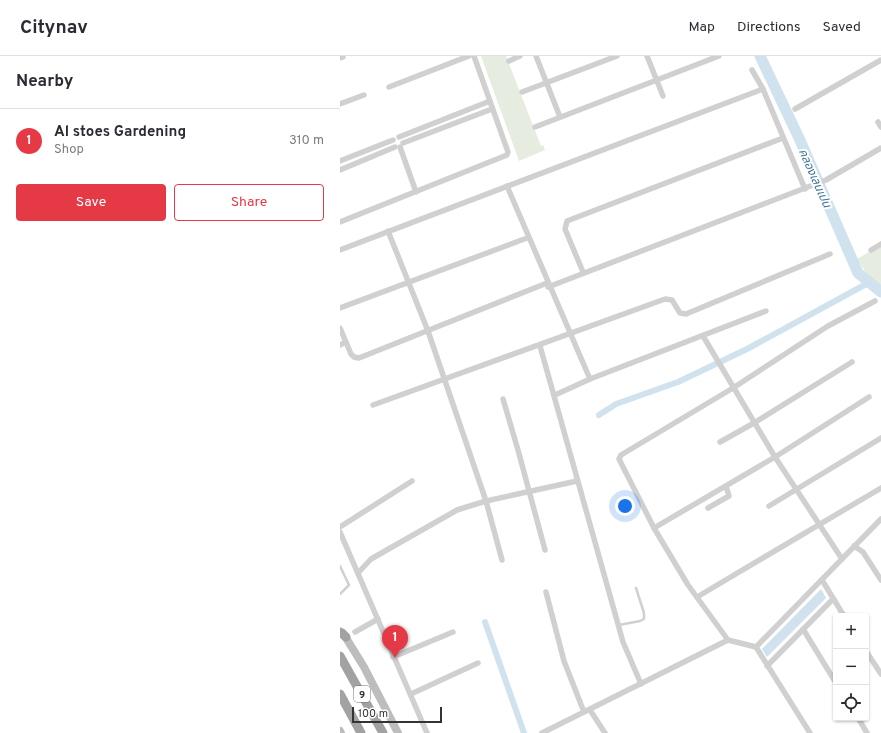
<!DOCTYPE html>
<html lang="en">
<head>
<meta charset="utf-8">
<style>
	:root { --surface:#fff; --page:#f7f7f7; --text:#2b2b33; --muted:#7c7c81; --line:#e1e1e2; --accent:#e63946 }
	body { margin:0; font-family:Overpass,"Noto Sans Thai",sans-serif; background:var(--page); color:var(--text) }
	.controls { position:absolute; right:12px; bottom:12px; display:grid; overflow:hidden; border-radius:4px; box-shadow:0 1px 3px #0004 }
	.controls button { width:36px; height:36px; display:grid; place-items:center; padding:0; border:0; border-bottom:1px solid var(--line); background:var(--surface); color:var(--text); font:20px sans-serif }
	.scale { position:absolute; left:12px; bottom:10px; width:90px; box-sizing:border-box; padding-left:4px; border:2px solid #333; border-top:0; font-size:11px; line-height:14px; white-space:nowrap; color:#333; -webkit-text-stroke:3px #fff; paint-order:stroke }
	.you { position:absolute; left:285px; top:450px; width:14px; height:14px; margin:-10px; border:3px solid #fff; border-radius:50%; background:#1a73e8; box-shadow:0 0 0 6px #1a73e833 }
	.badge { display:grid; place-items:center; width:26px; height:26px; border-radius:50%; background:var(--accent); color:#fff; font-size:13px; font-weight:700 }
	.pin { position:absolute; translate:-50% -33px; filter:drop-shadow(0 1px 2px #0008) }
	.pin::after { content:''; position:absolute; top:21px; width:14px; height:12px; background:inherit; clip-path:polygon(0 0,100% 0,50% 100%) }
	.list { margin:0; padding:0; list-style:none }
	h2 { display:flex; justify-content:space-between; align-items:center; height:52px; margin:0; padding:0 16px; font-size:17px }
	h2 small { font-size:13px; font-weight:400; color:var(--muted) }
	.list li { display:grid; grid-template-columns:26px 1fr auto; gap:12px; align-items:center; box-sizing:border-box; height:64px; padding:0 16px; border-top:1px solid var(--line) }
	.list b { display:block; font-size:15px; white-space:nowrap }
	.list p { margin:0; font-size:13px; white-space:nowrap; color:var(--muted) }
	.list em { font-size:13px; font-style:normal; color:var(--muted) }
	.actions { display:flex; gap:8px; padding:12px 16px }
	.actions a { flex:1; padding:9px 0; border:1px solid var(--accent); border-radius:4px; text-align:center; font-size:14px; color:var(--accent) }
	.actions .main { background:var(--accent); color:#fff }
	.icon { flex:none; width:22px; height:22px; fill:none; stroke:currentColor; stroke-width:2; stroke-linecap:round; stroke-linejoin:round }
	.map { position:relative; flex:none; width:541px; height:677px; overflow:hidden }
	header { display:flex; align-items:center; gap:24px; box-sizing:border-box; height:56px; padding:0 20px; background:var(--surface); border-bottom:1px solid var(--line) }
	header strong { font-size:19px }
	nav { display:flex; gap:22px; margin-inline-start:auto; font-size:14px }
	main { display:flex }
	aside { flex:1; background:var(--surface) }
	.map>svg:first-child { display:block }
	.green { fill:#e6ecdf }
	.water { fill:#cfe2ee }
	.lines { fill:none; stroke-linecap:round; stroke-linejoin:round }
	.canal { stroke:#cfe2ee; stroke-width:6 }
	.river { stroke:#cfe2ee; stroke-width:11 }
	.service { stroke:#d0d0d0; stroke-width:2.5 }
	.minor { stroke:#d0d0d0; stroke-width:5.5 }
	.secondary { stroke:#bdbdbd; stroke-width:8 }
	.trunk { stroke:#a2a2a2; stroke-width:9 }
	.labels { text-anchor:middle; stroke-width:4; stroke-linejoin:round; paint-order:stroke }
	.shield { fill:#fff; stroke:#707070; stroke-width:1 }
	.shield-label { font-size:10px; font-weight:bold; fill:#333 }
	.water-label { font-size:12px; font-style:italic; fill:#3f7597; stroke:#fff }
</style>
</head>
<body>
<header>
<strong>Citynav</strong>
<nav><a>Map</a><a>Directions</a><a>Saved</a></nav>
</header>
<main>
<aside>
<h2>Nearby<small></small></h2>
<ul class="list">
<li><span class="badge">1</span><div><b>Al stoes Gardening</b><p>Shop</p></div><em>310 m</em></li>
</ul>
<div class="actions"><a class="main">Save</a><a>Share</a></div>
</aside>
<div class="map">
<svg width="541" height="677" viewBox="0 0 541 677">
	<rect width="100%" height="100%" fill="#fff"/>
	<g class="green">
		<path d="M141 0H166L201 90 203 89 205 94 179 105Z"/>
		<path d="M541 189V231L528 220 517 203Z"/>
	</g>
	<path class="water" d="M481 533 486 542 427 601 422 593Z"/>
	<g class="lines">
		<g class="canal">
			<path d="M259 359 276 348 338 326 407 293 530 226"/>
			<path d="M145 566 184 677"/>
		</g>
		<path class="river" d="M420 0 459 82 518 217 541 236"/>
		<g class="service">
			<path d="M0 510 9 529 0 538"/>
			<path d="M279 569 300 565 304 563V557L296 532"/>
		</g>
		<g class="minor">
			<path d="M196 0 220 61"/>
			<path d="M307 0 323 40"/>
			<path d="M0 2 3 1"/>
			<path d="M169 5 180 0"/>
			<path d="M412 14 423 33 465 133"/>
			<path d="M49 31 129 0"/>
			<path d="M182 36 277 0"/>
			<path d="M0 48 24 39"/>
			<path d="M455 53 541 4"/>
			<path d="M538 66 541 71"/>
			<path d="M195 71 379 0"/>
			<path d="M59 81 150 45"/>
			<path d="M63 87 152 53"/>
			<path d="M60 91 76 136"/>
			<path d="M0 105 53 84"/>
			<path d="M0 114 55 91"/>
			<path d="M167 130 250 323"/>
			<path d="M0 166 167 99 168 96 134 0"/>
			<path d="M48 175 88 275 146 445 162 504"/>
			<path d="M0 194 423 33"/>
			<path d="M531 194 541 188"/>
			<path d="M243 216 225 173 227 165 443 82"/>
			<path d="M208 231 486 124 541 92"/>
			<path d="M535 245 488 270 393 332 281 399 279 403 314 472 348 529 388 584 416 591 541 463"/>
			<path d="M0 252 187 182"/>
			<path d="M0 272 11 298 14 301 19 302 207 227"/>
			<path d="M363 280 435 401 502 503"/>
			<path d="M0 289 6 286"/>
			<path d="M200 290 283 586 301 628"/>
			<path d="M215 339 250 323 426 255"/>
			<path d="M163 343 178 394 205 494"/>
			<path d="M33 349 325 243 332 244 340 257 346 258 490 198"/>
			<path d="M380 386 414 367 512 306"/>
			<path d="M429 450 541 382"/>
			<path d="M368 452 389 440 386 430"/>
			<path d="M0 471 72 425"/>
			<path d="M314 472 435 401 529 341"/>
			<path d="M0 476 87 677"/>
			<path d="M514 490 523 496 541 524"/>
			<path d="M18 517 31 503 117 454 146 445 237 425"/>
			<path d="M482 524 504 560"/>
			<path d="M206 536 224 605 244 656"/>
			<path d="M357 541 541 432"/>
			<path d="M463 573 496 627"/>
			<path d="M15 576 38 563"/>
			<path d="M416 591 470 677"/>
			<path d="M526 595 541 618"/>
			<path d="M53 601 113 576"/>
			<path d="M427 610 493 543"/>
			<path d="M71 638 138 607"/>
			<path d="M250 654 265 677"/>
			<path d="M518 662 527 677"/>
			<path d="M202 677 388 584"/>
		</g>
		<g class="secondary">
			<path d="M3 577 24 611 58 677"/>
			<path d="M0 675 1 677"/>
		</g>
		<g class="trunk">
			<path d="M0 576 6 581"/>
			<path d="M0 600 43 677"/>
			<path d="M0 638 21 677"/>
		</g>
	</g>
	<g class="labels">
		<rect class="shield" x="14" y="630" width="16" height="16" rx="3"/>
		<g class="shield-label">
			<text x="22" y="642">9</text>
		</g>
		<g class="water-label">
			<text transform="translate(475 122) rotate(66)" y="4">คลองเลนเปน</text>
		</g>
	</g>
</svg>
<div class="controls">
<button>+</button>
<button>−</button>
<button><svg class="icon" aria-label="locate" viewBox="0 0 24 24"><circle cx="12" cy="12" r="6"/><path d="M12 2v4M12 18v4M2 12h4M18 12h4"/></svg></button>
</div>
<div class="scale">100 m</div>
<div class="you"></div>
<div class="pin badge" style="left:55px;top:602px">1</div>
</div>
</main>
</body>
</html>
